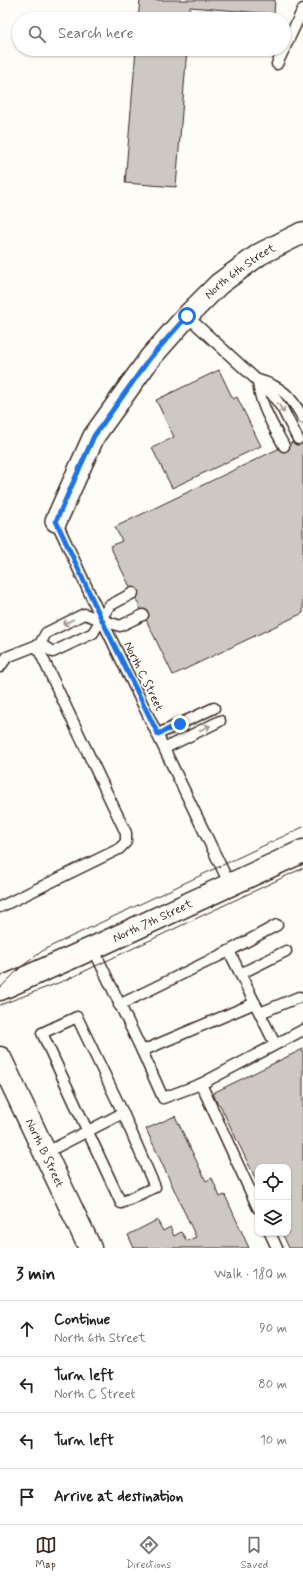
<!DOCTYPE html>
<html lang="en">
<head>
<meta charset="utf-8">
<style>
	:root { --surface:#fff; --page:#f6f6f6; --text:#202124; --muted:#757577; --line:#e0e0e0; --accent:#3b2a1e }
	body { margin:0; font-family:Mynerve,sans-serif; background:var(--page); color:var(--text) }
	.controls { position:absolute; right:12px; bottom:12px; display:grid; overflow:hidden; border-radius:8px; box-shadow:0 1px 3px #0004 }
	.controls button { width:36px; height:36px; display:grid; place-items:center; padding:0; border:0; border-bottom:1px solid var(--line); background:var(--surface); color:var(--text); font:20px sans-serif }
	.stop { position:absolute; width:12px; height:12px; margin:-9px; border:3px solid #1a73e8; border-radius:50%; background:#fff }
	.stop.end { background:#1a73e8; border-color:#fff; box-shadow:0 1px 4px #0008 }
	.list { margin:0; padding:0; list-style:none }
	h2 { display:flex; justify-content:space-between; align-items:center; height:52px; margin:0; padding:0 16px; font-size:17px }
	h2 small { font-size:13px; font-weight:400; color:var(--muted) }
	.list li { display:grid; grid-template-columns:26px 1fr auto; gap:12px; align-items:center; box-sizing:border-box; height:56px; padding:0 16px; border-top:1px solid var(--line) }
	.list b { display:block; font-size:15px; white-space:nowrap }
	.list p { margin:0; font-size:13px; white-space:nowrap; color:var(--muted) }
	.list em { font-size:13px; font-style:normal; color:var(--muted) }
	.icon { flex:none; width:22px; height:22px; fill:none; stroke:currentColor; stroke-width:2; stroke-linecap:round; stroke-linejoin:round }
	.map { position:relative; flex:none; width:303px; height:1248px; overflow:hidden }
	.search { position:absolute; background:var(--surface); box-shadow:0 1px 3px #0004; left:12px; right:12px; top:12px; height:44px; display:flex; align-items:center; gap:10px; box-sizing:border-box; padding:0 14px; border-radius:22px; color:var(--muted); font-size:15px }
	.sheet { height:276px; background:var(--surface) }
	nav { display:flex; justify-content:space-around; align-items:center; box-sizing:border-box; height:56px; border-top:1px solid var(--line); background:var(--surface); font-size:11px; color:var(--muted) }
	nav a { display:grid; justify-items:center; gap:2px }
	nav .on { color:var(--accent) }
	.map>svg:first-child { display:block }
	.building { fill:#cdc8c2; stroke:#3b2a1e }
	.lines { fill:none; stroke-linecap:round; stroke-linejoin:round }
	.service-casing { stroke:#3b2a1e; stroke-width:13 }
	.minor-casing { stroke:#3b2a1e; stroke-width:24 }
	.tertiary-casing { stroke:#3b2a1e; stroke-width:25 }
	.secondary-casing { stroke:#3b2a1e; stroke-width:25 }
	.service { stroke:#fdfcf7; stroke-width:10 }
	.minor { stroke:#fdfcf7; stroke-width:21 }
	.tertiary { stroke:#fdfcf7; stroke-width:22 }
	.secondary { stroke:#fdfcf7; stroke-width:22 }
	.tram { stroke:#3b2a1e; stroke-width:1 }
	.oneway { stroke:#9c938a }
	.route { stroke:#1a73e8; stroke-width:5 }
	.labels { text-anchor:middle; stroke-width:3.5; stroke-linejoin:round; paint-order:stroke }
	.street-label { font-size:12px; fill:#3b2a1e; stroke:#fdfcf7 }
</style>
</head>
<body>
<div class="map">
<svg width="303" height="1248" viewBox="0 0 303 1248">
	<rect width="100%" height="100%" fill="#fdfcf7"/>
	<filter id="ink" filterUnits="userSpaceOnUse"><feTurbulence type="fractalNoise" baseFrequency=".025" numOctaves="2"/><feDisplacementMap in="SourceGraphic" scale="8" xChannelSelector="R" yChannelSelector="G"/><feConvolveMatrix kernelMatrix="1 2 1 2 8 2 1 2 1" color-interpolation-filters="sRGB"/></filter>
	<g filter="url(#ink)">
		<g class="building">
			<path d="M140 0H275L274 14 190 7 189 19H138Z"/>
			<path d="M136 49H187L176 187 125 183Z"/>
			<path d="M219 370 233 399 237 397 261 446 172 488 152 448 174 437 156 400Z"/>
			<path d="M303 437V613L173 675 110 546 122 541 115 527Z"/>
			<path d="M303 1049V1248H289L282 1233H288V1167H258V1184L220 1105 217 1103 213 1093Z"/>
			<path d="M175 1116 206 1181 212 1178 220 1197 225 1195 249 1248H134L128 1235 157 1220 163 1231 170 1227 174 1236 181 1232 187 1241 196 1237 146 1129Z"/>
		</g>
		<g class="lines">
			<g class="service-casing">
				<g id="service">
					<path d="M277 64 303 9"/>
					<path d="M187 316 272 394 282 408 298 439"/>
					<path d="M258 380C259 404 273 425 284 446"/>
					<path d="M258 380C281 386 291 396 303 418"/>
					<path d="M56 521 102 620 230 885"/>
					<path d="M40 644 53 652 93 633 109 606 133 593"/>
					<path d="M0 667 7 657 40 644 46 633 84 614 120 626 143 615"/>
					<path d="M158 734 214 708"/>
					<path d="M165 748 220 721"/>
					<path d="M0 907 119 849 126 842V833L37 646"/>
					<path d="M93 948 142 1051 163 1098 201 1084 303 1030"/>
					<path d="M229 951 277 925"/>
					<path d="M240 974 286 951"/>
					<path d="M119 1005 229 951 275 1044"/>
					<path d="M260 1013 299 997"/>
					<path d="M77 1017 123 1113 155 1187 121 1203 42 1033Z"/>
					<path d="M142 1051 255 1003"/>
					<path d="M201 1084 258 1208"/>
					<path d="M45 1153 123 1113"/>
					<path d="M270 1233 277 1248"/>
				</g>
			</g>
			<g class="minor-casing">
				<g id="minor">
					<path id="s1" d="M56 521 94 436 150 358 187 316 219 284 260 254 302 233"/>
				</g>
			</g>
			<g class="tertiary-casing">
				<g id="tertiary">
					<path id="s2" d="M0 1058 90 1248"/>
				</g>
			</g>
			<g class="secondary-casing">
				<g id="secondary">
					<path id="s3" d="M0 989 93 948 303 851"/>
				</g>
			</g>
			<use href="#service" class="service"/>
			<use href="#minor" class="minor"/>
			<use href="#tertiary" class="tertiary"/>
			<use href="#secondary" class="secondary"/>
			<g class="tram">
				<path d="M0 988 21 967 45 949 303 827"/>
				<path d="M0 1005 66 980 303 868"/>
			</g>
		</g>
		<defs><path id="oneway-shaft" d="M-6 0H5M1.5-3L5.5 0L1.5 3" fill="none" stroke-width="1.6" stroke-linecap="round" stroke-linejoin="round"/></defs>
		<g class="oneway">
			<use href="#oneway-shaft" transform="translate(281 408) rotate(57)"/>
			<use href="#oneway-shaft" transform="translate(68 622) rotate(153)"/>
			<use href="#oneway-shaft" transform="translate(205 728) rotate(-25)"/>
		</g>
	</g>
	<g class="lines" filter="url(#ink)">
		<path class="route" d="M180 724 158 734 102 620 56 521 94 436 150 358 187 316"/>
	</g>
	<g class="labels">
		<g class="street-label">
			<text dy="4" stroke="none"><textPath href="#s1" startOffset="315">North 6th Street</textPath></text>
			<text transform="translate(144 676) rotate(64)" y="4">North C Street</text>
			<text dy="4" stroke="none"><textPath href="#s3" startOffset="167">North 7th Street</textPath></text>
			<text dy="4" stroke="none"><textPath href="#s2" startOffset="105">North B Street</textPath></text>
		</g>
	</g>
</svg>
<div class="controls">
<button><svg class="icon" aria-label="locate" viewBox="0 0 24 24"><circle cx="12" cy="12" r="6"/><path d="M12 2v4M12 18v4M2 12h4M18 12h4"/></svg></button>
<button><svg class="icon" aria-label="layers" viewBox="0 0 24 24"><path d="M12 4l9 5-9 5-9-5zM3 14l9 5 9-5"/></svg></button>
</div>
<div class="stop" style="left:187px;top:316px"></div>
<div class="stop end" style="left:180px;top:724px"></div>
<div class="search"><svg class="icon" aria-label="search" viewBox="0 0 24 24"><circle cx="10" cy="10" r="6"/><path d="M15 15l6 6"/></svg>Search here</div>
</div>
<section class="sheet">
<h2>3 min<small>Walk · 180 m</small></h2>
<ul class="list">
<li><svg class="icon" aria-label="ahead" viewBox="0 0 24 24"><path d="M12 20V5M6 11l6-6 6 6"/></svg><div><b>Continue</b><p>North 6th Street</p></div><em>90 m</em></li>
<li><svg class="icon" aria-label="left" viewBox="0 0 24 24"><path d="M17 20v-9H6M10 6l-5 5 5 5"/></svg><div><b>Turn left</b><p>North C Street</p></div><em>80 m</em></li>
<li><svg class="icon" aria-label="left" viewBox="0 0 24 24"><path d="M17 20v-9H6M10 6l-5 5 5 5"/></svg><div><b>Turn left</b></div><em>10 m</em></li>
<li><svg class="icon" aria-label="arrive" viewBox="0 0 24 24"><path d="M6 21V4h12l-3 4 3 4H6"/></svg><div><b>Arrive at destination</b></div></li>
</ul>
</section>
<nav>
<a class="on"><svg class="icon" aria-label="map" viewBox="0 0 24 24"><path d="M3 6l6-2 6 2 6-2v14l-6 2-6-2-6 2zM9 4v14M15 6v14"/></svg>Map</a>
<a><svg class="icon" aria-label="directions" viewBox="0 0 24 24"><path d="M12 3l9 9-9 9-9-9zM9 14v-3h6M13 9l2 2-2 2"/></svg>Directions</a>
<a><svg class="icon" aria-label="saved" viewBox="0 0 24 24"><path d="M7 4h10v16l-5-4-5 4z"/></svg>Saved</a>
</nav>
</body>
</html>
